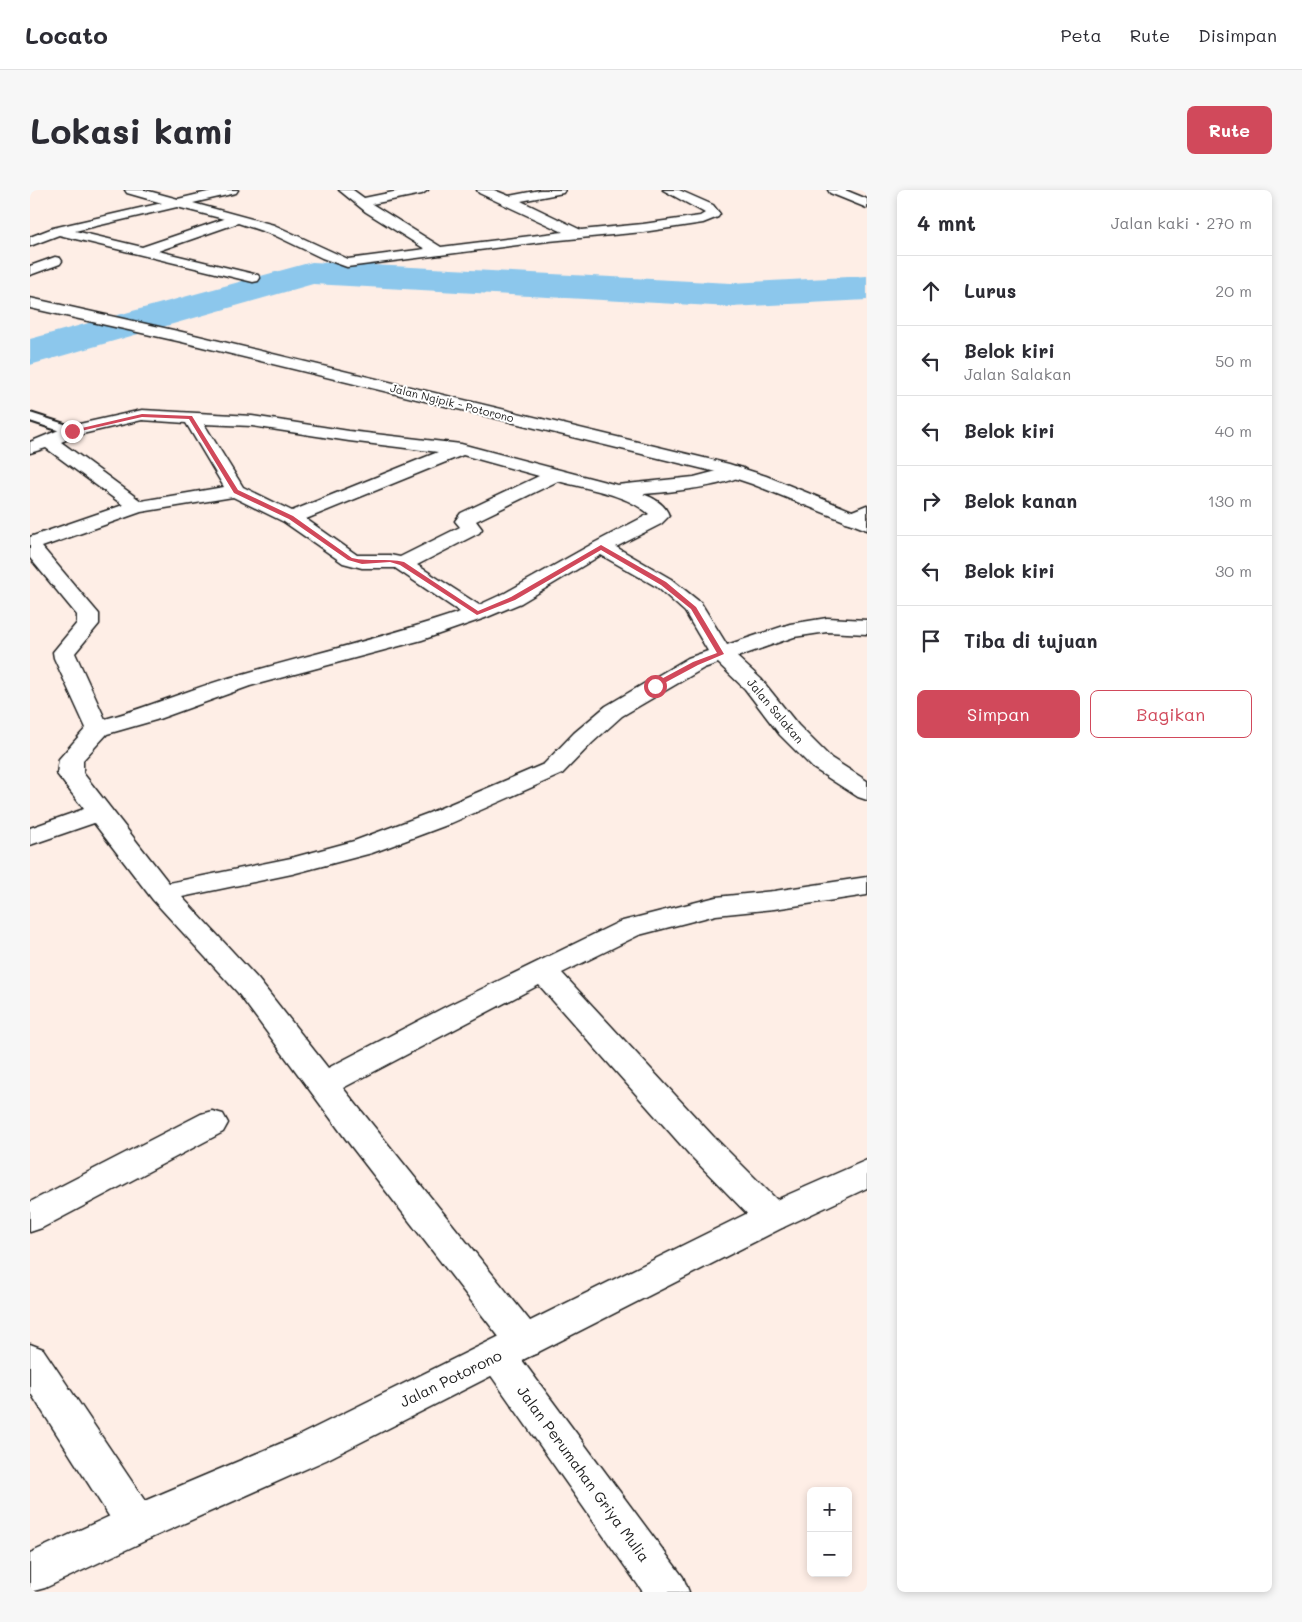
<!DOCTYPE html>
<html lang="id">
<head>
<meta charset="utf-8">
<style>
	:root { --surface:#fff; --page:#f7f7f7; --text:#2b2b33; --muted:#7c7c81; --line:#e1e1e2; --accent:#d1495b }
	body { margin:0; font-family:Mali,sans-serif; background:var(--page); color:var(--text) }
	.controls { position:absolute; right:15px; bottom:15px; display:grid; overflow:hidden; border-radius:8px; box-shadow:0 2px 8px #0003 }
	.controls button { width:45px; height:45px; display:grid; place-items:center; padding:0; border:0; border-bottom:1px solid var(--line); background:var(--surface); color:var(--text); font:25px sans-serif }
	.stop { position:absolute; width:15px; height:15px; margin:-11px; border:4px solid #d1495b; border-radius:50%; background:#fff }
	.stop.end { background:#d1495b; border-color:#fff; box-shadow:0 1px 5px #0008 }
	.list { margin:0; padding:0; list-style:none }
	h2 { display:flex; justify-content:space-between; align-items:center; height:65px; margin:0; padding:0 20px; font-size:21px }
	h2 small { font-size:16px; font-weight:400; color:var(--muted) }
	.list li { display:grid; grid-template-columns:32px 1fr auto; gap:15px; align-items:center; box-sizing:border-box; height:70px; padding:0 20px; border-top:1px solid var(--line) }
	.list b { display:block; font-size:19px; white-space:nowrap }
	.list p { margin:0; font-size:16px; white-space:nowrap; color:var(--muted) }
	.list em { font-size:16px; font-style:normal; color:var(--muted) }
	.actions { display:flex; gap:10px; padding:15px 20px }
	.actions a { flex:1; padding:11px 0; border:1px solid var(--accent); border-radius:8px; text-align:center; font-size:18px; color:var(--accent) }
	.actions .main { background:var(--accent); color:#fff }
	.icon { flex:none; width:28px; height:28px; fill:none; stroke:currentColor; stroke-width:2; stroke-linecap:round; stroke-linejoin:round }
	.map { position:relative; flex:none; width:837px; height:1402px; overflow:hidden; border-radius:8px }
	header { display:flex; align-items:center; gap:30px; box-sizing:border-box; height:70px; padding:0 25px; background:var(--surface); border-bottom:1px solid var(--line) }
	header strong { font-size:24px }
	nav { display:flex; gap:28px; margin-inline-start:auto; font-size:18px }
	.intro { display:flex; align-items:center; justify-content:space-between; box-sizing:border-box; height:120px; padding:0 30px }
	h1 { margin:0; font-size:35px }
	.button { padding:12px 22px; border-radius:8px; background:var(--accent); color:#fff; font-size:18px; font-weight:700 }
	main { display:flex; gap:30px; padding:0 30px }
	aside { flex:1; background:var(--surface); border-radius:8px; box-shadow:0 2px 8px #0003 }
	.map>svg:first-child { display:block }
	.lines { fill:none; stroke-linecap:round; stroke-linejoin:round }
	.river { fill:#8cc7ec; fill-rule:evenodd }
	.lane-casing { stroke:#1c1c1c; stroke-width:4 }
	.street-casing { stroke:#1c1c1c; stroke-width:3 }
	.secondary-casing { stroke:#1c1c1c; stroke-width:3 }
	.lane { fill:#fff; fill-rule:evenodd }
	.street { fill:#fff; fill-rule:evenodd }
	.secondary { fill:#fff; fill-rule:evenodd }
	.route { fill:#d1495b }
	.labels { text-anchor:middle; stroke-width:4; stroke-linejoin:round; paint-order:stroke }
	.far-street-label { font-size:11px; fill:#1c1c1c; stroke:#fff }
	.street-label { font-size:12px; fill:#1c1c1c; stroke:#fff }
	.near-street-label { font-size:15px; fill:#1c1c1c; stroke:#fff }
</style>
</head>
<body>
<header>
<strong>Locato</strong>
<nav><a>Peta</a><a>Rute</a><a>Disimpan</a></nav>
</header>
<div class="intro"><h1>Lokasi kami</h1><a class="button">Rute</a></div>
<main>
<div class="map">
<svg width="837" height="1402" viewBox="0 0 837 1402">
	<rect width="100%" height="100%" fill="#feeee6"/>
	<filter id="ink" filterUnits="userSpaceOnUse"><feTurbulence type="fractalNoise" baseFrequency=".02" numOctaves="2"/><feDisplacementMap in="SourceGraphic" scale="10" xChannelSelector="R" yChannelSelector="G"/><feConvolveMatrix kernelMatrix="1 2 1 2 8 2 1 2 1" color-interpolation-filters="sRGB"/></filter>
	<g filter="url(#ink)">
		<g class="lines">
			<path class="river" d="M282 72 701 93 837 86V110L701 117 283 94 0 175V149Z"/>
			<g class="lane-casing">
				<path id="lane" d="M0 223 47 238 49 241 42 245 0 231Z"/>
			</g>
			<g class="street-casing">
				<g id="street">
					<path d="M95 0H115L148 9 186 0H208L206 3 163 13 244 35 318 69 395 59 336 22 309 0H323L334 8 373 0H398L392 4 342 14 411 57 533 42 449 3 447 0H464L479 6 510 0H535L533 3 491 11 551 40 613 34 670 26 675 23 633 0H649L683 15 690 24 688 27 673 33 613 42 519 51 317 77 292 68 244 45 208 33 128 61 228 85 230 88 228 91 223 92 29 45 0 56V47L23 38 132 13 97 3ZM147 17 194 29 112 57 45 41Z"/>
					<path d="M798 0H815L837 9V18L800 3Z"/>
					<path d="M25 67 30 68 32 71 30 74 0 85V76Z"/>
					<path d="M112 220 222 226 319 241 431 254 587 295 664 287 706 276 713 278 715 282C706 296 632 303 613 304 624 308 636 315 639 326L631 334 586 357 641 389 671 413 697 455 760 434 797 428 837 430V444L797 442 764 447 707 467 731 489 768 535 801 568 837 591V610L828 607 783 578 750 545 715 499 688 473 674 478 592 526 562 553 532 584 417 635 342 663 262 684 152 707 228 789 298 878 417 816 589 732 686 707 744 701 837 687V705L744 719 686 725 609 745 532 783 683 946 754 1017 759 1027 754 1037 742 1041 730 1037 659 964 509 795 313 898 508 1141 514 1152 508 1163 495 1168 489 1166 653 1387 659 1402H613L455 1177 449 1166 455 1155 468 1150 473 1152 321 956 208 803 123 710 64 633 0 655V638L54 619 27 584 29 569 56 538 24 468 23 462 47 433V425L0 368V347L93 315 16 258 0 263V252L36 237ZM112 230 156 233 194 297 111 311 31 252 48 245ZM174 234 222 236 319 251 408 262 262 321 213 297ZM433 265 509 286 431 323 425 331 430 337 370 367 360 365H327L276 329ZM528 291C557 299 596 304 619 324L564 353 475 403 449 415 387 375 449 343 452 339 446 331ZM203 307 254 332 313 373 332 378H365L430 422C357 447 281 464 206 486 162 498 120 517 75 529L45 463 69 434V424L12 357 111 322ZM571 365 627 397 655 422 678 461 658 468 576 516 544 543 514 574 399 623 324 651 261 668 139 693 53 583V570L77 544 126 530 220 496 392 450 455 428 491 413Z"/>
					<path d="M837 315V328L822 334 815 332 812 328 815 324Z"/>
					<path d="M182 921 193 924 198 933 193 942 12 1038 0 1042V1012L171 924Z"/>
					<path d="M0 1154 13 1159 121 1320 127 1334 121 1348 107 1353 93 1348 0 1202Z"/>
				</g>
			</g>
			<g class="secondary-casing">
				<g id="secondary">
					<path d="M0 108 152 142 699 274 736 286 837 327V340L722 294 686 282 152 152 0 118Z"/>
					<path d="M837 970V998L754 1037 296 1270 121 1348 15 1398 0 1402V1363L93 1320 268 1246 730 1017Z"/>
				</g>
			</g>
			<use href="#lane" class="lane"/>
			<use href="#street" class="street"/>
			<use href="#secondary" class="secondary"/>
		</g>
	</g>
	<path class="route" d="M112 224 162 226 208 300 263 326 322 368C339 372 357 368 374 372L448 421 481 407 571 355 636 392 666 417 694 464 668 475 627 497H622V494L663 472 687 463 661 419 631 395 571 360 485 410 447 425 370 375 360 372 332 374 318 370 259 329 204 303 159 229 112 227 42 243 39 241Z"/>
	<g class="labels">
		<g class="far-street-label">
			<text transform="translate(422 213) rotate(14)" y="4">Jalan Ngipik - Potorono</text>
		</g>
		<g class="street-label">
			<text transform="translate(745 521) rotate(50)" y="4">Jalan Salakan</text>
		</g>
		<g class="near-street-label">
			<text transform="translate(421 1189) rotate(-26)" y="5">Jalan Potorono</text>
			<text transform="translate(553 1284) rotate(54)" y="5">Jalan Perumahan Griya Mulia</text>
		</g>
	</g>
</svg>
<div class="controls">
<button>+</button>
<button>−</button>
</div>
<div class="stop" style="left:625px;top:496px"></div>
<div class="stop end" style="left:42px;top:241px"></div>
</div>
<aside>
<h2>4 mnt<small>Jalan kaki · 270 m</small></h2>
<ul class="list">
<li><svg class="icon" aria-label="ahead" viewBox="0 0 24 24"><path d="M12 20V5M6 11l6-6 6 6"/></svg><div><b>Lurus</b></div><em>20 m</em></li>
<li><svg class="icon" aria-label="left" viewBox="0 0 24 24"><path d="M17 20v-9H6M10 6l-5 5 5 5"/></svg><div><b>Belok kiri</b><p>Jalan Salakan</p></div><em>50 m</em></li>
<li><svg class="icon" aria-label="left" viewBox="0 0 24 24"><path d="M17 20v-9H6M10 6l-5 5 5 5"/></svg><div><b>Belok kiri</b></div><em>40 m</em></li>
<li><svg class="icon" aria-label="right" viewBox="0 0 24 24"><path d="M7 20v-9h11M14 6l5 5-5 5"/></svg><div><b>Belok kanan</b></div><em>130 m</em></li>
<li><svg class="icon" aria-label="left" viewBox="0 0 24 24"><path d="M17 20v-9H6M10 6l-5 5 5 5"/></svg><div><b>Belok kiri</b></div><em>30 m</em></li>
<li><svg class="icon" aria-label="arrive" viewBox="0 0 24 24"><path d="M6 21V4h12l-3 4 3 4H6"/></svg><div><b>Tiba di tujuan</b></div></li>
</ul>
<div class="actions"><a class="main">Simpan</a><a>Bagikan</a></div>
</aside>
</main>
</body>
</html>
